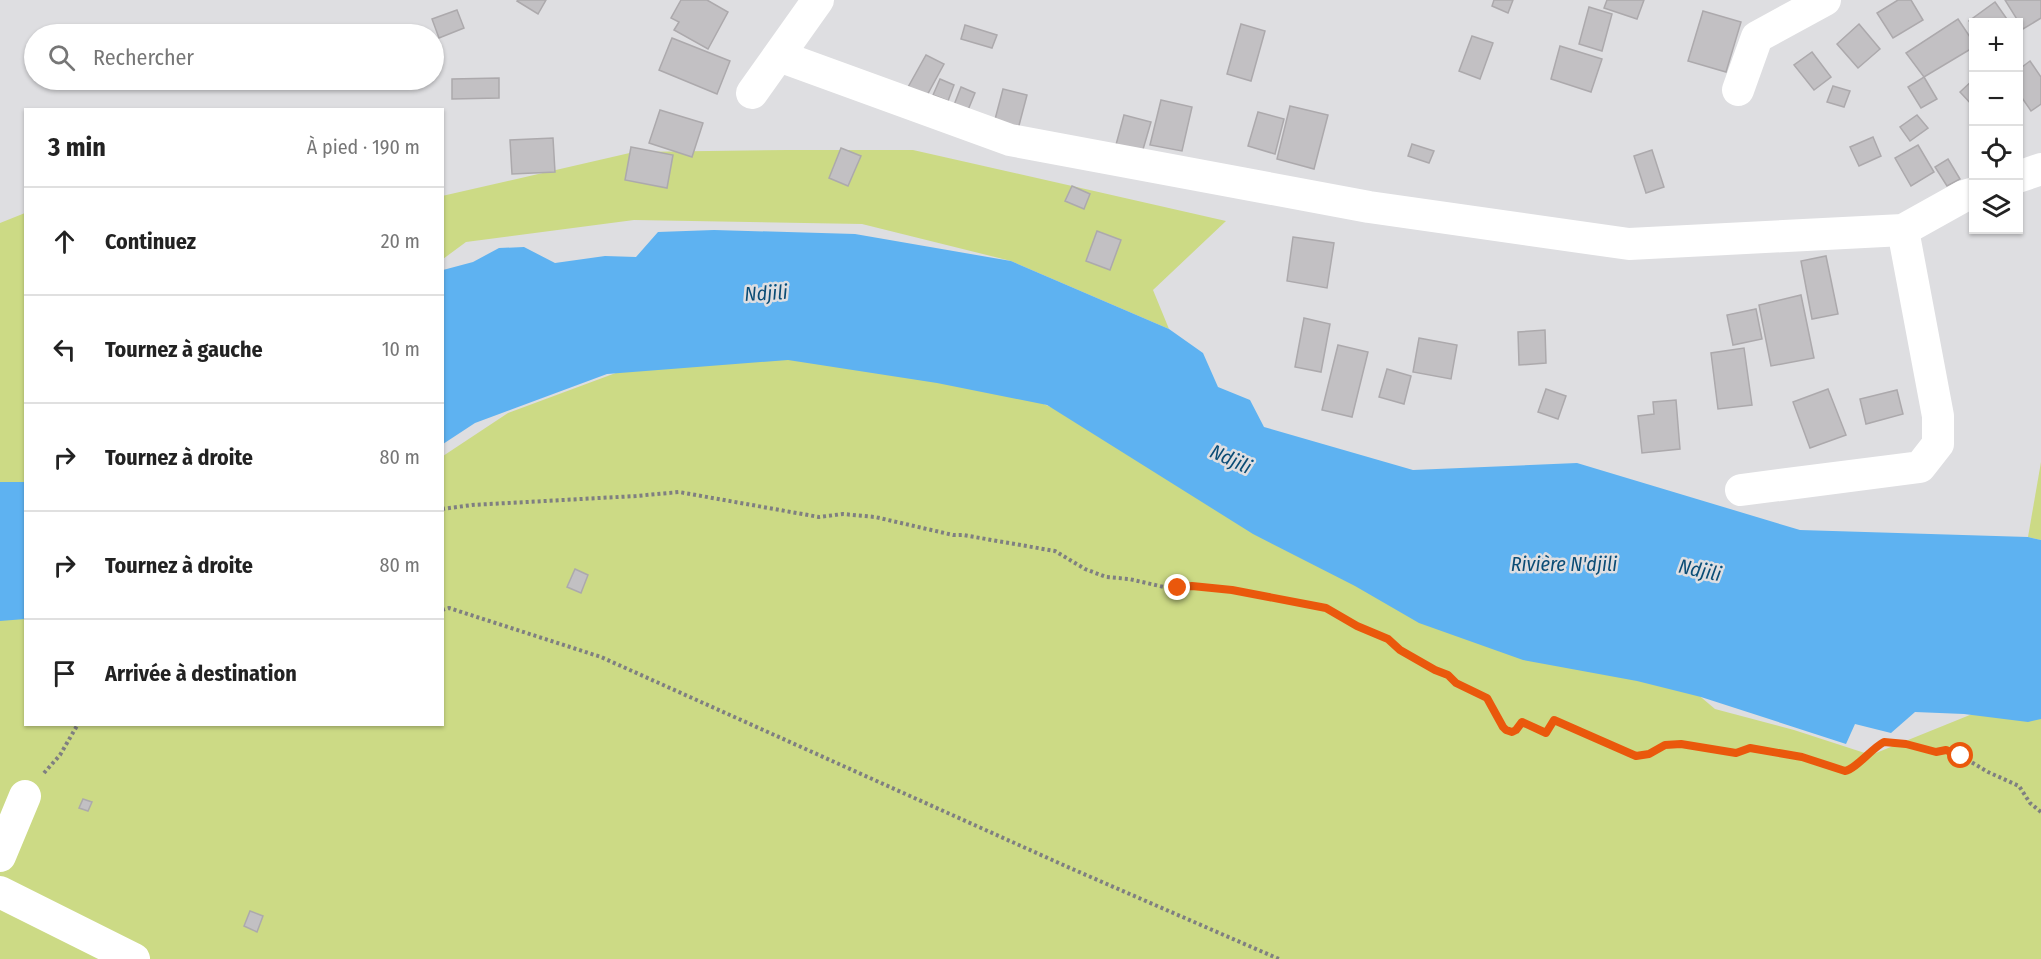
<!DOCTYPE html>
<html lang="fr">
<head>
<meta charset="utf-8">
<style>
	:root { --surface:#fff; --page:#f2f2f2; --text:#222; --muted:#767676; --line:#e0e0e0 }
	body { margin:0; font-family:"Fira Sans Condensed",sans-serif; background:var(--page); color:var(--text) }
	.controls { position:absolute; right:18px; top:18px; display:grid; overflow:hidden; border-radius:0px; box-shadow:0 2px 4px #0004 }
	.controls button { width:54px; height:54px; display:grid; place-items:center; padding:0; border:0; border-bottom:2px solid var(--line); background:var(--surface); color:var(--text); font:30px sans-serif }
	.stop { position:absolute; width:18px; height:18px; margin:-14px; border:4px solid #ea580c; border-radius:50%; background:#fff }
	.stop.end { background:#ea580c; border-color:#fff; box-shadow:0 2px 6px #0008 }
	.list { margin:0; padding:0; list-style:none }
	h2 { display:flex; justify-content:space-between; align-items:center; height:78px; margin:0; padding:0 24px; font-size:26px }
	h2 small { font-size:20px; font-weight:400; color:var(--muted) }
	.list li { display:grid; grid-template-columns:39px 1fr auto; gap:18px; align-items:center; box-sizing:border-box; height:108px; padding:0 24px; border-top:2px solid var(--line) }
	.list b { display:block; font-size:22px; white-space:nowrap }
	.list em { font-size:20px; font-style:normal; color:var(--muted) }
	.icon { flex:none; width:33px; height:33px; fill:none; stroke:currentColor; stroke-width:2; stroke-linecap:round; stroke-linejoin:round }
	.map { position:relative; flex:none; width:2041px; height:959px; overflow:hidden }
	.search { position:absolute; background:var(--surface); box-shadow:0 2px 4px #0004; left:24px; top:24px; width:420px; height:66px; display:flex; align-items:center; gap:15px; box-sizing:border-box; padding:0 21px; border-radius:33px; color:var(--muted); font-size:22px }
	.panel { position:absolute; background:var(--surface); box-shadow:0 2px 4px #0004; left:24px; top:108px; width:420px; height:618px; border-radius:0px }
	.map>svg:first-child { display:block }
	.green { fill:#ccda85 }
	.water { fill:#5eb2f1 }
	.building { fill:#c2c0c3; stroke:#aca9ac; stroke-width:1.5 }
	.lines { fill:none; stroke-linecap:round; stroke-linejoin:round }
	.path { stroke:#7f7f81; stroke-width:4; stroke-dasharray:3 3; stroke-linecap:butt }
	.street { stroke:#fff; stroke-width:32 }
	.route { stroke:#ea580c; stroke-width:8 }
	.labels { text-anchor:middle; stroke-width:5; stroke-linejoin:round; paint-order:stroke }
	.water-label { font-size:20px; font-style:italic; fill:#0a4c75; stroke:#dedee1 }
</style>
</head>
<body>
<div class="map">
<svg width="2041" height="959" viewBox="0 0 2041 959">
	<rect width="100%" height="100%" fill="#dedee1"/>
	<g class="green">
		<path d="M788 150H913L1226 221 1153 290 1169 329 1011 261 862 224 634 220 466 242 443 259 442 196 634 152Z"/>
		<path d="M25 213V482H0V223Z"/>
		<path d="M822 350 971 373 1670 671 1715 709 1794 730 1871 755 1997 704 2041 710V959H0V615L25 612 26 724H442L443 456 508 413 640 364Z"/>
		<path d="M2041 462V540L2028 537Z"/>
	</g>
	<g class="water">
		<path d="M714 230 855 234 1011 261 1169 329 1203 353 1218 387 1250 400 1264 427 1413 470 1577 463 1800 530 2028 537 2041 540V719L2028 722 1964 714 1915 712 1891 733 1855 724 1846 744 1701 697 1637 681 1523 660 1419 623 1355 586 1253 534 1047 405 937 383 788 360 607 374 475 423 443 444V270L473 262 499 248 524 247 555 263 605 256 636 257 658 232Z"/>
		<path d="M0 482H26L25 619 0 621Z"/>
	</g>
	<g class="building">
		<path d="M518 0H546L538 14 517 1Z"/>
		<path d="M681 0H707L728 12 708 49 674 30 679 22 671 18Z"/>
		<path d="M1494 0H1513L1508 13 1492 6Z"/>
		<path d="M1607 0H1644L1637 19 1604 8Z"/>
		<path d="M1898 0H1911L1923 20 1893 38 1877 13Z"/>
		<path d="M2005 0H2041V18L2023 29Z"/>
		<path d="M1995 2 2009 22H1974V28L1969 21Z"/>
		<path d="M1589 7 1612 14 1602 51 1579 44Z"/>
		<path d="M457 10 464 28 439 38 432 19Z"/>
		<path d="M1703 11 1741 22 1726 72 1688 61Z"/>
		<path d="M1958 19 1974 43V47L1924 77 1906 53Z"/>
		<path d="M1241 24 1265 31 1251 81 1227 74Z"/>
		<path d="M1859 24 1880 49 1858 68 1837 44Z"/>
		<path d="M965 25 997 35 992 48 961 39Z"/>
		<path d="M1472 36 1493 43 1480 79 1459 71Z"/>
		<path d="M672 38 730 61 717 94 659 70Z"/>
		<path d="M1560 46 1602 59 1591 92 1551 79Z"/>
		<path d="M1812 52 1831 77 1814 90 1794 65Z"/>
		<path d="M926 55 944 64 925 99 907 89Z"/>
		<path d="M2030 61 2041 77V104L2031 111 2018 92V70Z"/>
		<path d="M1924 77 1937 99 1921 108 1908 87Z"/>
		<path d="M499 78V98L452 99V79Z"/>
		<path d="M940 79 954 85 948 101 933 95Z"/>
		<path d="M1974 79V107L1960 92Z"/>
		<path d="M1833 86 1850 91 1844 107 1827 102Z"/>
		<path d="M961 87 975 93 968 110 954 105Z"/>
		<path d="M1003 89 1027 95 1017 133 993 127Z"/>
		<path d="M1161 100 1192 107 1182 151 1150 145Z"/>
		<path d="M1290 106 1328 115 1314 169 1277 159Z"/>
		<path d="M660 110 703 123 692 157 649 143Z"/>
		<path d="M1258 112 1284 119 1275 154 1248 146Z"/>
		<path d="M1124 115 1151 122 1139 163 1113 156Z"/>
		<path d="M1917 115 1928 128 1910 141 1900 127Z"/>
		<path d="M1873 137 1881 156 1859 166 1850 147Z"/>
		<path d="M553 138 555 172 512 174 510 140Z"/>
		<path d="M1412 144 1434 151 1429 163 1408 156Z"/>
		<path d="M1918 145 1934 172 1911 186 1895 158Z"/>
		<path d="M631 147 673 155 667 188 625 180Z"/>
		<path d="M841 148 861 156 848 186 829 178Z"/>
		<path d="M1652 150 1664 187 1646 193 1634 156Z"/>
		<path d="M1948 159 1960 179 1947 186 1935 167Z"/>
		<path d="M1072 186 1090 194 1084 209 1065 201Z"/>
		<path d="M1097 231 1121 240 1110 270 1086 261Z"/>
		<path d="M1293 237 1334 243 1327 288 1287 281Z"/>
		<path d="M1826 256 1838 314 1812 319 1801 261Z"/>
		<path d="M1801 295 1814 358 1771 366 1759 305Z"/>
		<path d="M1756 309 1762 339 1733 345 1727 315Z"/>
		<path d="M1304 318 1330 324 1321 372 1295 367Z"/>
		<path d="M1545 330 1546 363 1519 365 1518 332Z"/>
		<path d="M1419 338 1457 345 1451 379 1413 372Z"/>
		<path d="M1338 345 1368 352 1352 417 1322 410Z"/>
		<path d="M1744 348 1752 405 1718 409 1711 353Z"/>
		<path d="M1387 369 1411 376 1404 404 1379 397Z"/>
		<path d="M1546 389 1566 396 1558 419 1538 412Z"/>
		<path d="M1828 389 1846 435 1810 448 1793 402Z"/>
		<path d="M1897 390 1903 414 1866 424 1860 399Z"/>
		<path d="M1676 400 1680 449 1642 453 1638 416 1654 414 1653 402Z"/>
		<path d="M575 569 588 575 581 593 567 587Z"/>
		<path d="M83 799 92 802 88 811 79 808Z"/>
		<path d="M250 911 263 916 257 932 244 926Z"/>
	</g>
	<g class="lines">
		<g class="path">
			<path d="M442 509 472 505 636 496 679 492 819 517 843 514 875 517 953 535H963L1055 551 1085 569 1106 577 1129 579 1164 587 1192 586 1232 590 1326 608 1357 626 1394 642 1400 650 1435 670 1448 675 1456 683 1487 698 1503 727 1508 731 1516 730 1523 722 1546 733 1554 720 1636 756 1649 754 1665 745 1681 744 1736 753 1750 748 1802 757 1845 771C1856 769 1872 748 1884 742L1906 744 1936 752 1945 750 1961 756 1988 772 2019 786 2030 803 2041 812"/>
			<path d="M442 610 449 608 601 657 1070 868 1279 959"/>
			<path d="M44 773 60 755 78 724"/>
		</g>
		<g class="street">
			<path d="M779 56 1010 140 1369 207 1629 244 1903 230 1964 196 1974 193"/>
			<path d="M1738 90 1757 37 1825 0"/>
			<path d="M752 93 818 0"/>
			<path d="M2018 177 2041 169"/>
			<path d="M1741 490 1920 467 1938 444V416L1903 230"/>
			<path d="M0 856 25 796"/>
			<path d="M0 892 134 959"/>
		</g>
	</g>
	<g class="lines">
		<path class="route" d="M1178 588 1192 586 1232 590 1326 608 1357 626 1388 639 1400 650 1435 670 1448 675 1456 683 1487 698 1503 727 1506 730 1512 732 1516 730 1522 722 1546 733 1554 720 1636 756 1649 754 1665 745 1681 744 1736 753 1750 748 1802 757 1845 771C1856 769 1872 748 1884 742L1906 744 1936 752 1946 750 1961 756"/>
	</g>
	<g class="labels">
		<g class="water-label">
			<text transform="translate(766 293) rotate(-3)" y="7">Ndjili</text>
			<text transform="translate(1231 459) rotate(25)" y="7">Ndjili</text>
			<text x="1564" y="571">Rivière N'djili</text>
			<text transform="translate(1700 570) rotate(12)" y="7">Ndjili</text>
		</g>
	</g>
</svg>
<div class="controls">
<button>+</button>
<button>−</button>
<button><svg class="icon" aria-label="locate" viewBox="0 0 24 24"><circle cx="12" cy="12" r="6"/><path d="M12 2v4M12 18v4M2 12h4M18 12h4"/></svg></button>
<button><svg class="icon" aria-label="layers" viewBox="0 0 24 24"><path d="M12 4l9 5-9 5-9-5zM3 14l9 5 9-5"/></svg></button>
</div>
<div class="stop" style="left:1961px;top:756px"></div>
<div class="stop end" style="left:1178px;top:588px"></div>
<div class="search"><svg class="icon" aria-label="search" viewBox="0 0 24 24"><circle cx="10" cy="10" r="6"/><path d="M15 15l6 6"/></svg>Rechercher</div>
<section class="panel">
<h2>3 min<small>À pied · 190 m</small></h2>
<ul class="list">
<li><svg class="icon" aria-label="ahead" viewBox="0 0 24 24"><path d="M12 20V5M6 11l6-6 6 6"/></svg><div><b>Continuez</b></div><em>20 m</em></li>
<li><svg class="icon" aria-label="left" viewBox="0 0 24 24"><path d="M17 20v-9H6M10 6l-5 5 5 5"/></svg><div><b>Tournez à gauche</b></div><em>10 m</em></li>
<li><svg class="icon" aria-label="right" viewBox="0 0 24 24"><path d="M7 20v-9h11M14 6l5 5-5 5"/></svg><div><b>Tournez à droite</b></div><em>80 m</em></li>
<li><svg class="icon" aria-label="right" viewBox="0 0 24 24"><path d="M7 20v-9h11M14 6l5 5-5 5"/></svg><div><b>Tournez à droite</b></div><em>80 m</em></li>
<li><svg class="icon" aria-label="arrive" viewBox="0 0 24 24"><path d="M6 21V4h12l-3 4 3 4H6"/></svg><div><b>Arrivée à destination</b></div></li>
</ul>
</section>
</div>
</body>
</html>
